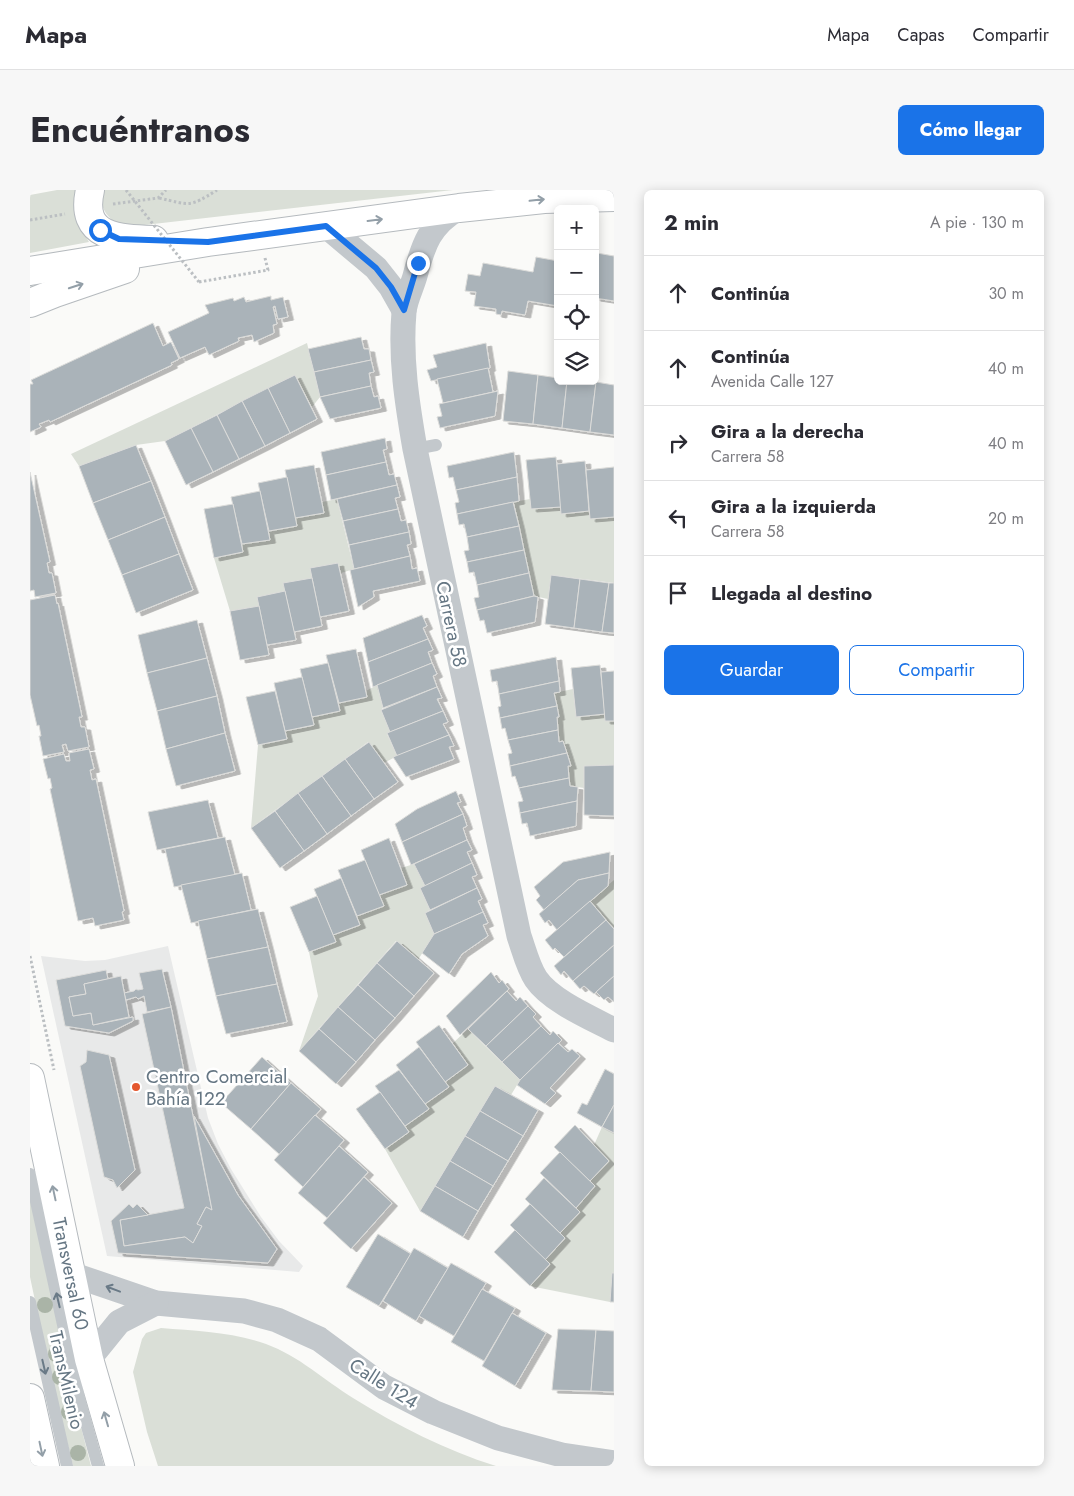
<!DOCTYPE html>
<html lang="es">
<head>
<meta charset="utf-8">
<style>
	:root { --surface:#fff; --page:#f7f7f7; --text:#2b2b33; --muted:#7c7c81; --line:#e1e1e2; --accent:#1a73e8 }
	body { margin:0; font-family:Jost,sans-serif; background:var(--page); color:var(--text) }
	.controls { position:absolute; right:15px; top:15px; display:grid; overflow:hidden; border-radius:8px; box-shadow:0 2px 12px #0003 }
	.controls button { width:45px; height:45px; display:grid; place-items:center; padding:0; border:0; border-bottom:1px solid var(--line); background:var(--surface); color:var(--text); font:25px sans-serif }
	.stop { position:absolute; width:15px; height:15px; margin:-11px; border:4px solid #1a73e8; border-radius:50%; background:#fff }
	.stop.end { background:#1a73e8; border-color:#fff; box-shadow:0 1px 5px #0008 }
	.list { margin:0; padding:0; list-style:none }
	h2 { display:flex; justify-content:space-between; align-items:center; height:65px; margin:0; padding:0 20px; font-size:21px }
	h2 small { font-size:16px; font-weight:400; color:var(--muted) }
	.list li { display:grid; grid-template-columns:32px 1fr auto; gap:15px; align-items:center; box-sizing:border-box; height:75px; padding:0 20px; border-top:1px solid var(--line) }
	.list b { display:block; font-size:19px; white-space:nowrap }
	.list p { margin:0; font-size:16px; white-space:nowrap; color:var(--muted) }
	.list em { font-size:16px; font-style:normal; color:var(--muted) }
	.actions { display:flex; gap:10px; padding:15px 20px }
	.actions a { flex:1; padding:11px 0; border:1px solid var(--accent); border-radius:8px; text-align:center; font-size:18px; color:var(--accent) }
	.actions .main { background:var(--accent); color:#fff }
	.icon { flex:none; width:28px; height:28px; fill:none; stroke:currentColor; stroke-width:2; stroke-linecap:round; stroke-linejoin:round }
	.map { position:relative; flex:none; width:584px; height:1276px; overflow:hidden; border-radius:8px }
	header { display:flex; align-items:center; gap:30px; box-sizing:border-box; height:70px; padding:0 25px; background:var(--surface); border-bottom:1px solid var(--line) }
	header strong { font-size:24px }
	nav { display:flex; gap:28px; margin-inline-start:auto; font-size:18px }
	.intro { display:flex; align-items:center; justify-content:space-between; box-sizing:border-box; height:120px; padding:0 30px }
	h1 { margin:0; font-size:35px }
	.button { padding:12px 22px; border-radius:8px; background:var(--accent); color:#fff; font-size:18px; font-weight:700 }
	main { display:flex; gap:30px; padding:0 30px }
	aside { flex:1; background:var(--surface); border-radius:8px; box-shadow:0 2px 12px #0003 }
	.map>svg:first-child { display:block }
	.built { fill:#e8e9e9 }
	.green { fill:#dadfd7 }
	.building { fill:#aab3b9; stroke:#dcdcda; filter:url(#shadow) }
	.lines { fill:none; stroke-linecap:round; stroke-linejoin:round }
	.primary-casing { stroke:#b5babe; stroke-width:30 }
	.path { stroke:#bbbfc2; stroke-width:3; stroke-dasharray:2.5 2.5; stroke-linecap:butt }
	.service { stroke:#c3c8cc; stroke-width:12 }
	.minor { stroke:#c3c8cc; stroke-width:25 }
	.primary { stroke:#fff; stroke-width:28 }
	.path-bridge { stroke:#bbbfc2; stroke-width:3; stroke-dasharray:2.5 2.5; stroke-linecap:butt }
	.tree { fill:#aab4a7 }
	.oneway { stroke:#939fa8 }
	.oneway2 { stroke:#6a7a87 }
	.route { stroke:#1a73e8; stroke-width:6 }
	.poi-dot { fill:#e4572e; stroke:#fff; stroke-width:2 }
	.labels { text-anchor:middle; stroke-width:5; stroke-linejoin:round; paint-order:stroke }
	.street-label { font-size:19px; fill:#657683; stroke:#fff }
	.poi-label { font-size:19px; fill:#657683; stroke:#fff; text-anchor:start }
</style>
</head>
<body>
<header>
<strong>Mapa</strong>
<nav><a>Mapa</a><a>Capas</a><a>Compartir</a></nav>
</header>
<div class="intro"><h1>Encuéntranos</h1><a class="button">Cómo llegar</a></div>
<main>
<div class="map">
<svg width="584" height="1276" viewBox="0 0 584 1276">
	<defs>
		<filter id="shadow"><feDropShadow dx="5.5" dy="3" stdDeviation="0" flood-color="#0004"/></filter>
	</defs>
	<rect width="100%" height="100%" fill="#fafaf8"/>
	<path class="built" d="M138 756 178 928 188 954 201 979 231 1027 249 1051 273 1076 269 1082 77 1066 11 766 55 771 75 770Z"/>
	<g class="green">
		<path d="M27 0H47L44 11 45 28 59 52 0 63V5Z"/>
		<path d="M74 0H423L97 37C80 33 66 17 74 0Z"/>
		<path d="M277 153 290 207 282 217 265 185 135 251 106 255 49 276 41 264Z"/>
		<path d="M307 309 324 379 311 383 308 373 280 378 282 388 254 393 255 401 227 407 229 416 200 421 184 368 213 362 212 354 240 350 239 341 267 336 265 328 294 323 292 312Z"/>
		<path d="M500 309 501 319 531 317V324L559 321 560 329 584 327V393L521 385 518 409 504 406 484 312Z"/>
		<path d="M347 495 353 518 351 520 360 542 357 544 367 566 354 573 338 552 221 638 228 555 257 549 255 541 283 536 282 527 310 521 309 513 337 507 336 501Z"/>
		<path d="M543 499 546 527 575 524V531H584V575L554 576V598L540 596 538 576 541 575 533 551 529 552 527 527H529L524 503Z"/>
		<path d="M384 674 395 696 390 698 400 720 395 723 404 744 388 770 366 751 269 861 288 806 279 762 306 752 303 745 330 735 327 726 354 716 349 705 376 695 371 678Z"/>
		<path d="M584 690V739L560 711Z"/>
		<path d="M438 839 490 890 481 905 465 896 390 1021 355 959 379 942 375 936 398 919 395 914 418 897 415 892 438 875 423 853Z"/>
		<path d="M572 937 584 943V1083H582L580 1112 500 1096 520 1075 515 1070 535 1049 530 1043 550 1022 546 1018 565 996 560 991 579 971 564 955Z"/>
		<path d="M0 1008 44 1210 61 1276H43L21 1186 0 1087Z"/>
		<path d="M131 1138C166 1141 202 1142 236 1154 269 1166 294 1190 323 1208 368 1236 415 1260 466 1276H128L117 1242 103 1182 112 1149 116 1143Z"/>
	</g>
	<g class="building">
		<path d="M567 63 584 66V111L565 108Z"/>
		<path d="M506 67 528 71V120V116L498 111 495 125 472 121 471 125 466 124V119L444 116 446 102 435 101 438 84 450 86 453 73 503 82Z"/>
		<path d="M241 106V110L253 107 258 127 248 129 245 116 243 117 247 134 243 135 244 143 224 152 222 145 208 148 209 151 179 165 175 157 150 168 138 142 179 123 175 115 203 108 204 111 214 107 216 112Z"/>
		<path d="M123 133 133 156 141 152 149 169 141 173 142 175 20 232 19 230 9 234 11 237 0 242V194H3L1 190Z"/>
		<path d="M331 147 334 159H339L341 170 284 182 278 159Z"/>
		<path d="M456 153 460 178 401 191 397 180 407 177 403 165Z"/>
		<path d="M341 170 344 182 339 183 341 196 290 207 284 182Z"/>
		<path d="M458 178 463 202 413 213 407 189Z"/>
		<path d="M478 181 508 185 503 234 473 231Z"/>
		<path d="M265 185 287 229 260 243 238 198Z"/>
		<path d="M508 185 528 188V191H537L532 238 503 234Z"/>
		<path d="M537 191 566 192 560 242 532 238Z"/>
		<path d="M566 192 584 195V245L560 242Z"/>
		<path d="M341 196 344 207 348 206 351 218 300 229 290 207Z"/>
		<path d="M238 198 260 243 235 256 212 211Z"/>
		<path d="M468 201 465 226 410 238 407 227 412 226 409 214Z"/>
		<path d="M212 211 235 256 209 269 187 225Z"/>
		<path d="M187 225 209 269 183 282 161 238Z"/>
		<path d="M161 238 183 282 156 295 135 251Z"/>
		<path d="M355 248 357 259 353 260 356 272 296 285 291 262Z"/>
		<path d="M106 255 121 291 63 313 49 276Z"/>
		<path d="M484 262 487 287 426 300 423 287 419 288 417 276Z"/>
		<path d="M526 267 531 317 501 319 496 270Z"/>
		<path d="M555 271 559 321 531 324 527 274Z"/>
		<path d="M356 272 359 285 364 284 367 295 301 310 296 285Z"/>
		<path d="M284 275 294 323 265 328 255 280Z"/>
		<path d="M584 277V327L560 329 556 280Z"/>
		<path d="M0 282 20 372 17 373 19 383H22L26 403 5 407 4 400 0 401Z"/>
		<path d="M257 287 267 336 239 341 228 293Z"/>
		<path d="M487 287 489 311 427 324 425 313 429 312 426 300Z"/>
		<path d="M121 291 135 327 78 350 63 313Z"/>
		<path d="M367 295 370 307 365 308 368 319 313 331 307 309Z"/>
		<path d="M230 301 240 350 212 354 201 307Z"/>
		<path d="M483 312 489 336 437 347 434 334 429 335 427 324Z"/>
		<path d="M203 314 213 362 184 368 174 319Z"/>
		<path d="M368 319 371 331 376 330 379 342 319 355 313 331Z"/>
		<path d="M135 327 149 364 92 385 78 350Z"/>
		<path d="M489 336 494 360 437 372 434 361 439 360 437 347Z"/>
		<path d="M379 342 381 354 377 355 380 366 324 379 319 355Z"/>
		<path d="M494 360 499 383 447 395 444 382 439 383 437 372Z"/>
		<path d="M149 364 163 400 106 423 92 385Z"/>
		<path d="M380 366 382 379 387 378 390 391 343 401 344 407 328 417 320 380Z"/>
		<path d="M308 373 319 421 290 427 280 378Z"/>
		<path d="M499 383 504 406 447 420 444 408 449 407 447 395Z"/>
		<path d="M521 385 550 389 544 438 515 434Z"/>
		<path d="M282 388 292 436 264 442 253 393Z"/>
		<path d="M550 389 579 393 572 442 544 438Z"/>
		<path d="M579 393H584V443L572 442Z"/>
		<path d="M255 401 266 450 237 455 227 407Z"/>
		<path d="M25 405 27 414 28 413 52 527H49L51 537H55L59 557 38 561 36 554 32 555 34 562 13 566 9 546H11L9 535 7 536 0 505V410Z"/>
		<path d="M504 406 508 407 505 432 457 443 454 430 450 431 447 420Z"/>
		<path d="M229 416 239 465 210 470 200 421Z"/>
		<path d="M392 425 397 436 393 438 398 449 338 472 333 448Z"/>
		<path d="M167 430 177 468 117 483 108 445Z"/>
		<path d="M398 449 403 460 398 462 402 473 343 497 338 472Z"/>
		<path d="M326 459 337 507 309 513 296 465Z"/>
		<path d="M526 467 529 491 469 504 467 491 462 492 460 480Z"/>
		<path d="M177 468 187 506 127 521 117 483Z"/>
		<path d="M298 473 310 521 282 527 270 479Z"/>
		<path d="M402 473 407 484 403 486 407 497 353 518 347 495Z"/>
		<path d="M570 475 575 524 546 527 541 478Z"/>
		<path d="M584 481V531H575L571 482Z"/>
		<path d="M272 487 284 535 255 541 244 493Z"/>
		<path d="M529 491 530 502 524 503 527 516 470 528 468 517 471 516 469 504Z"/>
		<path d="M407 497 412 508 407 509 413 521 360 542 351 520Z"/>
		<path d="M245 501 257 549 228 555 216 507Z"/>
		<path d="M187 506 195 543 136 559 127 521Z"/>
		<path d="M527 516 529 527H527L528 540 478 550 475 538 472 539 470 528Z"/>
		<path d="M413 521 418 532 413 534 419 545 367 566 357 543Z"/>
		<path d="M528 540 529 552 533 551 537 563 480 576 478 564 482 563 478 550Z"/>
		<path d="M195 543 205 581 146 596 136 559Z"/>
		<path d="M419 545 424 556 419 557 424 569 376 587 363 567Z"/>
		<path d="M339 552 368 592 344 609 315 569Z"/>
		<path d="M59 559 64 579 60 580 62 590 66 589 94 721 92 722 94 730 65 736 63 728 48 731 20 599 22 598 20 588 18 589 13 569 34 564 36 571H40L39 563Z"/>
		<path d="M537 563 541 576H538L539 588 489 598 485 586 482 587 480 576Z"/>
		<path d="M315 569 344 609 321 626 292 586Z"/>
		<path d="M584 575V626L554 625V576Z"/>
		<path d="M292 586 321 626 297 644 268 603Z"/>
		<path d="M539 588 540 596 548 597 547 611 490 623 488 612 493 611 489 598Z"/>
		<path d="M426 601 431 612 427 613 433 624 372 652 365 634 387 619Z"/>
		<path d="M268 603 297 644 274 661 245 621Z"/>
		<path d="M178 610 188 648 127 660 118 622Z"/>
		<path d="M547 611 546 636 500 646 497 633 492 634 490 623Z"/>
		<path d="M245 621 274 661 250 678 221 638Z"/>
		<path d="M433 624 437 636 433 638 437 650 381 675 372 652Z"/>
		<path d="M195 647 205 685 144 697 135 659Z"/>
		<path d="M359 648 377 695 349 705 331 660Z"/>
		<path d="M437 650 442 660 437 662 442 673 395 696 384 674Z"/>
		<path d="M580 662 579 683 548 690 514 720 506 710 510 706 504 697 533 672Z"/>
		<path d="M335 670 354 716 327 726 308 680Z"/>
		<path d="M442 673 447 685 442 687 447 698 400 720 390 698Z"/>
		<path d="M212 683 221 720 161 733 151 695Z"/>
		<path d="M579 683 578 696 527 740 519 730 515 733 509 724 548 690Z"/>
		<path d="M311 688 330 735 303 745 284 699Z"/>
		<path d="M447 698 452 709 448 711 453 722 404 744 395 723Z"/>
		<path d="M287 706 306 752 279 762 260 717Z"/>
		<path d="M560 711 576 730 534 767 525 758 523 760 515 750Z"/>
		<path d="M228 719 238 757 177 769 168 731Z"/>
		<path d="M453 722 458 733 453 735 458 746 432 764 419 784 392 763 404 744Z"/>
		<path d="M576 730 584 739V755L543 791 534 781 531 785 524 776Z"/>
		<path d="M367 751 404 783 384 806 347 773Z"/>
		<path d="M584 755V786L564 804 554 796 550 799 543 791Z"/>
		<path d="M238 757 247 794 186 806 177 769Z"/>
		<path d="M347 773 384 806 365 828 328 795Z"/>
		<path d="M132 779 141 817 117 822 114 806 108 809 106 807 96 810 94 803 104 801 106 799 108 800 113 799 109 783Z"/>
		<path d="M76 780 78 789 54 794 56 804 39 807 43 826 61 823 63 835 103 827V831L79 843 35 836 26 790Z"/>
		<path d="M461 782 469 793 472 790 479 799 430 845 416 826Z"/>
		<path d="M91 786 99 827 63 835 61 823 43 826 39 807 56 804 54 794Z"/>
		<path d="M584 786V812L578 807 574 810 566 802Z"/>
		<path d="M247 794 257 832 196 844 186 806Z"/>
		<path d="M328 795 365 828 345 850 308 817Z"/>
		<path d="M477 801 486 811 490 807 498 816 456 856 438 839Z"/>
		<path d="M498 816 506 824 503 827 511 836 472 872 456 856Z"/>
		<path d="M141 817 182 1020 176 1017 167 1034 172 1036 163 1053 155 1047 94 1056 90 1030 154 1018 112 824Z"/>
		<path d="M308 817 345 850 326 872 289 839Z"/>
		<path d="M409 835 438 875 415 892 386 852Z"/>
		<path d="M511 836 520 845 523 841 532 850 490 890 472 872Z"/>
		<path d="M289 839 326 872 306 894 269 861Z"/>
		<path d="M528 853 538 862 542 859 550 866 520 898 526 903 515 914 487 895 490 890Z"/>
		<path d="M389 857 419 897 395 914 366 875Z"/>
		<path d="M57 860 79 865 105 980 87 998 83 990 74 987 50 876 56 872Z"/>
		<path d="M232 867 261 893 221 939 191 913Z"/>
		<path d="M575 879 584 884V915L572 937 547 923 552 913 557 915Z"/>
		<path d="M369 880 399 919 375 936 345 896Z"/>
		<path d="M261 893 291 919 250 965 221 939Z"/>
		<path d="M465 896 508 920 493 946 450 921Z"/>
		<path d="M350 902 379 942 355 959 326 919Z"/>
		<path d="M584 915V943L572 937Z"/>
		<path d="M450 921 493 946 478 971 435 946Z"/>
		<path d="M285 925 314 950 273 997 244 970Z"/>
		<path d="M164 926 208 1005 247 1059 238 1073 88 1063 81 1031 99 1014 103 1018 107 1014 118 1025 90 1030 94 1056 155 1047 163 1053 172 1036 167 1034 176 1017 182 1020Z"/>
		<path d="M545 935 579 971 560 991 524 957Z"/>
		<path d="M435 946 478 971 463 996 420 971Z"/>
		<path d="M309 956 338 982 297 1028 268 1003Z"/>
		<path d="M530 962 565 996 546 1018 510 983Z"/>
		<path d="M420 971 463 996 448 1021 405 996Z"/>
		<path d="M334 987 362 1013 321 1059 293 1033Z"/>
		<path d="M514 988 550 1022 530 1043 495 1009Z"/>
		<path d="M405 996 448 1021 433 1047 390 1021Z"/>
		<path d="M500 1014 535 1048 515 1070 480 1035Z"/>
		<path d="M485 1040 520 1074 500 1096 464 1062Z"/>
		<path d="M348 1044 381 1064 349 1116 316 1097Z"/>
		<path d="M384 1058 418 1078 386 1131 353 1111Z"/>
		<path d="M421 1073 456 1093 424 1146 389 1126Z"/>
		<path d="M582 1083H584V1112H580Z"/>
		<path d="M452 1099 485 1118 454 1171 421 1152Z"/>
		<path d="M482 1123 516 1143 485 1196 452 1176Z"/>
		<path d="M528 1139 566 1140 561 1201 522 1200Z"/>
		<path d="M566 1140 584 1141V1202L561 1201Z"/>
	</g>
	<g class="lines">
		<g class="primary-casing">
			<g id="primary">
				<path d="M60 0C49 48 89 49 124 50"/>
				<path d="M0 81 178 52 429 18 514 9 584 7"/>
				<path d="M0 113 25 103 95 79"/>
				<path id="s1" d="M0 888 59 1169 90 1276"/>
				<path d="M0 1208 15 1276"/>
			</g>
		</g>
		<g class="path">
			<path d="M129 8C160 15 159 18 187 0"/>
			<path d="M83 14 128 8 136 0"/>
			<path d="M0 30 35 24"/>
			<path d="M169 92 238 80 235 68"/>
			<path d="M0 766 24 880"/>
		</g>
		<g class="service">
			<path d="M385 259 406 255"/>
			<path d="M0 984 49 1208 68 1276"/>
			<path d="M0 1112 37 1276"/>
		</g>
		<g class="minor">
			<path d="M429 18C400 34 393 55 385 86 382 97 375 110 374 122 370 168 377 213 385 259L489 746C494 760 498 777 506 789 521 811 561 828 584 840"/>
			<path d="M296 36 346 78 361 97 374 120"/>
			<path d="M41 1084 126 1113 214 1121 247 1130 289 1149 354 1197 403 1222 468 1248 532 1265 584 1273"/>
			<path d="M59 1169 89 1132 126 1113"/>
		</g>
		<use href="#primary" class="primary"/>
		<path class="path-bridge" d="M96 0 169 92"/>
	</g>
	<g class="tree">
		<circle cx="15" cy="1115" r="8"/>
		<circle cx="26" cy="1164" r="8"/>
		<circle cx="30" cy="1187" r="8"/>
		<circle cx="39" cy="1222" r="8"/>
		<circle cx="48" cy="1263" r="8"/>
	</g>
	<defs><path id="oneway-shaft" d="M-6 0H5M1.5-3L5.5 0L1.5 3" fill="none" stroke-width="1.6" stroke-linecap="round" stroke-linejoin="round" transform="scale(1.25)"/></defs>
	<g class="oneway">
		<use href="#oneway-shaft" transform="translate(507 10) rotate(-6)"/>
		<use href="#oneway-shaft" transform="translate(345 30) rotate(-7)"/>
		<use href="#oneway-shaft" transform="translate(46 96) rotate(-18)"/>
		<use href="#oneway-shaft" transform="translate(24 1003) rotate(-102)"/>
		<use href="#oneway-shaft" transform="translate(76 1229) rotate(-106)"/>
		<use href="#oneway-shaft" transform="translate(11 1259) rotate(78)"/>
	</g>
	<g class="oneway2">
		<use href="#oneway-shaft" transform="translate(83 1099) rotate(-159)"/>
		<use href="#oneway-shaft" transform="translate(28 1110) rotate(-103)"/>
		<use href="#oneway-shaft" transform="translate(14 1177) rotate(77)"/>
	</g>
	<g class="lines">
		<path class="route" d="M70 40 89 49 178 52 296 36 346 78 361 97 374 120 388 73"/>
	</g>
	<circle class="poi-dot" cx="106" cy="897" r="5"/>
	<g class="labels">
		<g class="street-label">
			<text transform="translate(422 434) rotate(78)" y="7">Carrera 58</text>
			<text dy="7" stroke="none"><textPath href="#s1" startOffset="200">Transversal 60</textPath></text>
			<text transform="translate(37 1190) rotate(77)" y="7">TransMilenio</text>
			<text transform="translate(354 1193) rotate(32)" y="7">Calle 124</text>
		</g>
		<g class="poi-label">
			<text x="116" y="893">Centro Comercial<tspan x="116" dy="22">Bahía 122</tspan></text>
		</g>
	</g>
</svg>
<div class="controls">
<button>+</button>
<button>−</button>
<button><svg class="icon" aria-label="locate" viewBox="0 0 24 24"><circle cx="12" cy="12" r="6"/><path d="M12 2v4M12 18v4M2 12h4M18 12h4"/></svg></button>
<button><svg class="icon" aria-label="layers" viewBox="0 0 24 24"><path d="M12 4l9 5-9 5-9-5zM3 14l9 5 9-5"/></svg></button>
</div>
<div class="stop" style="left:70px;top:40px"></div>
<div class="stop end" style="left:388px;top:73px"></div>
</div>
<aside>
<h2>2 min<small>A pie · 130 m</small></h2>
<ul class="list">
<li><svg class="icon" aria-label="ahead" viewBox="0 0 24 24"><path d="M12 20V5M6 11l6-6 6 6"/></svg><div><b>Continúa</b></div><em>30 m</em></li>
<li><svg class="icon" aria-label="ahead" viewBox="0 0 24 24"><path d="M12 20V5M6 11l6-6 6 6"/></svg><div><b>Continúa</b><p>Avenida Calle 127</p></div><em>40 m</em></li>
<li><svg class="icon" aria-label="right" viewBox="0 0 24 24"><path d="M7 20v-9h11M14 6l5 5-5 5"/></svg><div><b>Gira a la derecha</b><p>Carrera 58</p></div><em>40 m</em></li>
<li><svg class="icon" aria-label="left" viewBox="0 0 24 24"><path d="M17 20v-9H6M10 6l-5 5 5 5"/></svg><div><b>Gira a la izquierda</b><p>Carrera 58</p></div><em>20 m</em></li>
<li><svg class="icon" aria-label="arrive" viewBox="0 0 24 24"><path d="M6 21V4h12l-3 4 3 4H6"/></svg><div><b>Llegada al destino</b></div></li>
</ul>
<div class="actions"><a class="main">Guardar</a><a>Compartir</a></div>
</aside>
</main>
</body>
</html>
